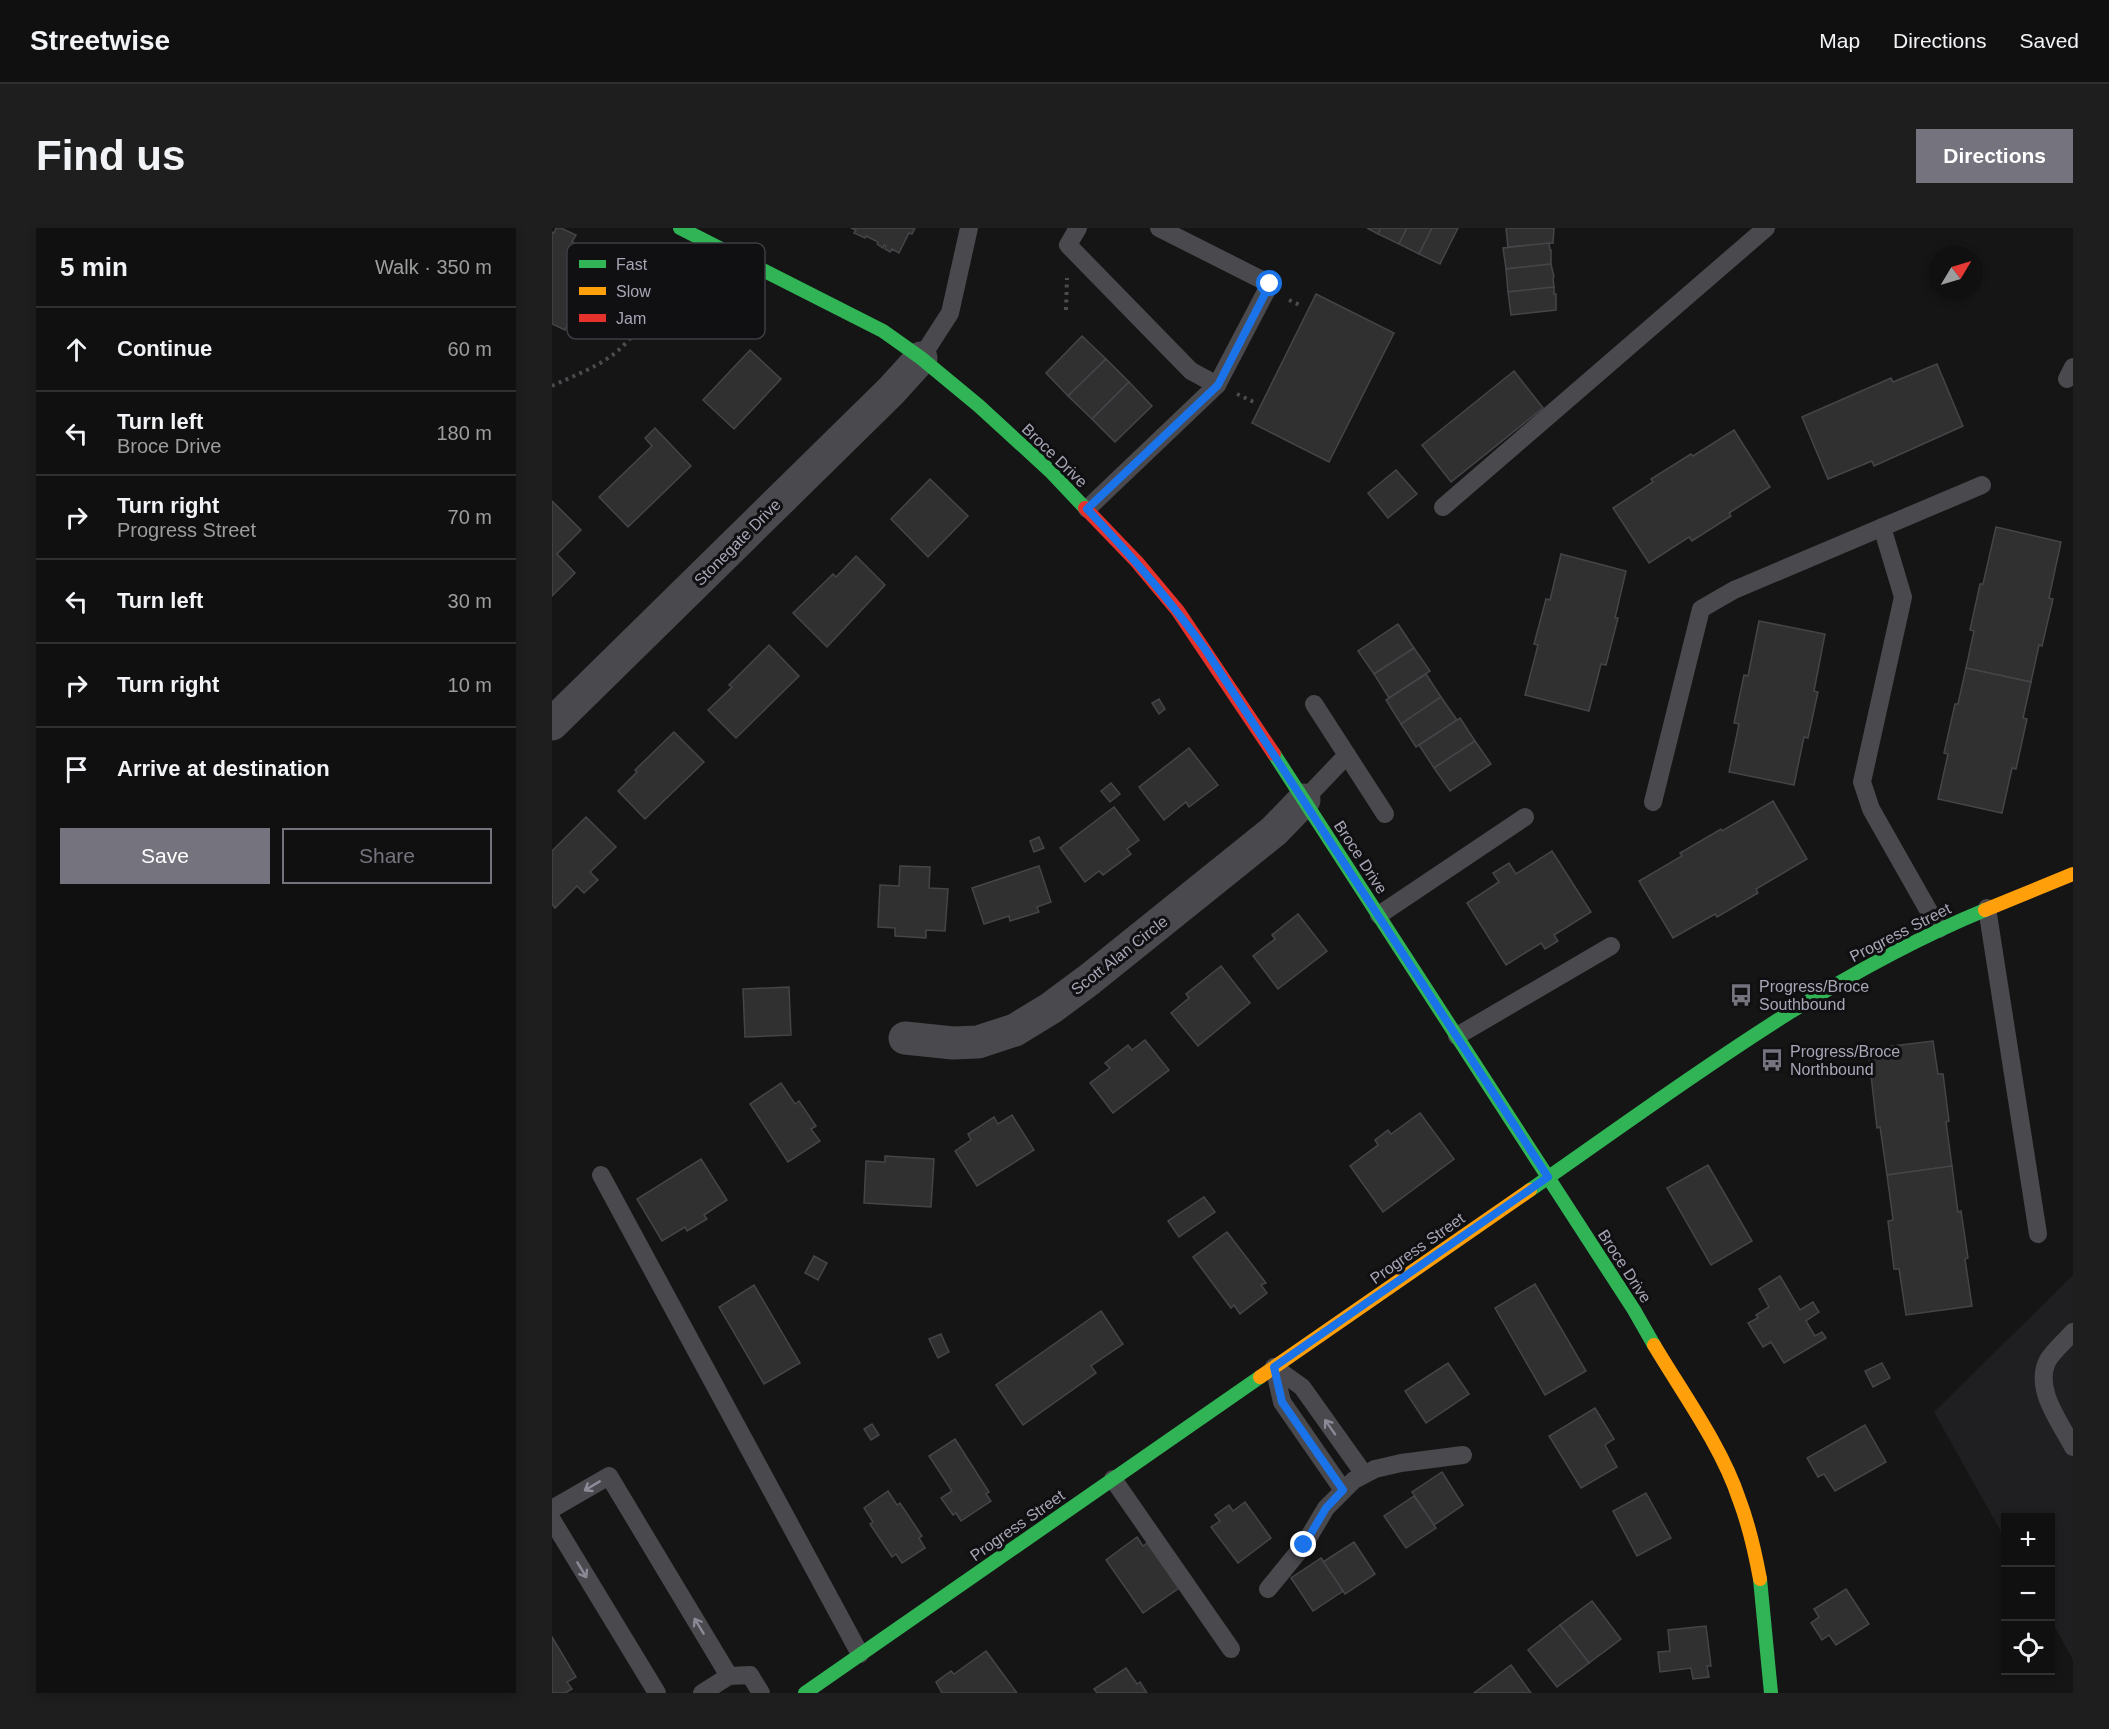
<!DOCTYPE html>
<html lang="en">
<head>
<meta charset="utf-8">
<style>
	:root { --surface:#101010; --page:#1e1e1e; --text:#f1f3f6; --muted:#9c9d9f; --line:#303030; --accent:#74737e }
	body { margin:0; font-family:Helvetica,sans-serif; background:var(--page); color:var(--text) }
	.controls { position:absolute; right:18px; bottom:18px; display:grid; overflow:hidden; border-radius:0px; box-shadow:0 3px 9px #0003 }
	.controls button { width:54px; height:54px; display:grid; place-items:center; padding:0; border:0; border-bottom:2px solid var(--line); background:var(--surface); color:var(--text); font:30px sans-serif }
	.compass { position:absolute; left:1377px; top:18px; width:54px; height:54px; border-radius:50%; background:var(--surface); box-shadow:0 3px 9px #0003; rotate:52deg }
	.stop { position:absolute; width:18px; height:18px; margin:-14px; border:4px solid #1a73e8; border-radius:50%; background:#fff }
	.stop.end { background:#1a73e8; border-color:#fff; box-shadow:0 2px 6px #0008 }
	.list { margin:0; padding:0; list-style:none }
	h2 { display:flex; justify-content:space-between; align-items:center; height:78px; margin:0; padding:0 24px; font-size:26px }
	h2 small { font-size:20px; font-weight:400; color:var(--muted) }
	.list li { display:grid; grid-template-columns:39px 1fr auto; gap:18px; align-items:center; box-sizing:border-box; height:84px; padding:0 24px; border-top:2px solid var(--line) }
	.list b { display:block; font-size:22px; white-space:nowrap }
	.list p { margin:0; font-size:20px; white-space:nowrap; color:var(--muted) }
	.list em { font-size:20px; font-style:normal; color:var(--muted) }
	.actions { display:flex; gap:12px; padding:18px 24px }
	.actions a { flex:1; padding:14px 0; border:2px solid var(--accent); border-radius:0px; text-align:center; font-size:21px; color:var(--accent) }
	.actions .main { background:var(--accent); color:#fff }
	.icon { flex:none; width:33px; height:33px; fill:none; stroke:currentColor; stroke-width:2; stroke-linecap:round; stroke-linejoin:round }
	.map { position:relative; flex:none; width:1521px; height:1465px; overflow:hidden; border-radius:0px }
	header { display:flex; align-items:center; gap:36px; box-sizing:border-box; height:84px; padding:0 30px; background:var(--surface); border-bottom:2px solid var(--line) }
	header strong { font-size:28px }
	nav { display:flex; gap:33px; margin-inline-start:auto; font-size:21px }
	.intro { display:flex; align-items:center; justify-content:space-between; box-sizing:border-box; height:144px; padding:0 36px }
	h1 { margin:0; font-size:42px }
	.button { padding:15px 27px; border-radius:0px; background:var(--accent); color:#fff; font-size:21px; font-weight:700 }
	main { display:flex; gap:36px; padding:0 36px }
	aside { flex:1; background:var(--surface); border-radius:0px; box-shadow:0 3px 9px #0003 }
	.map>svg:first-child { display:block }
	.built { fill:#1f1f21 }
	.building { fill:#303031; stroke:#454448; stroke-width:1.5 }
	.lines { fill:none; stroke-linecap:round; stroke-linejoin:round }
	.path { stroke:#4b4b50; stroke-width:4; stroke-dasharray:3 4.5; stroke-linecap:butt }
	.lane { stroke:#49494e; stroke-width:18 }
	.street { stroke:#49494e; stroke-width:33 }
	.fast { stroke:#30b455; stroke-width:14 }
	.slow { stroke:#ff9f0a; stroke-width:14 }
	.jam { stroke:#e5322d; stroke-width:14 }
	.oneway { stroke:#8b8a97 }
	.route { stroke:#1a73e8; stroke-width:8 }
	.labels { text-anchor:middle; stroke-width:6; stroke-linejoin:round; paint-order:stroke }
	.street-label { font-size:16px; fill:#a7a6b6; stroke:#100f11 }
	.poi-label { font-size:16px; fill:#a7a6b6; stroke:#100f11; text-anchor:start }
	.key { fill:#100f11; stroke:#3d3c43; stroke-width:1.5 }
	.key-label { font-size:16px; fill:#a7a6b6 }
</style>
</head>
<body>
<header>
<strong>Streetwise</strong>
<nav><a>Map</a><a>Directions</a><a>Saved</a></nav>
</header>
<div class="intro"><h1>Find us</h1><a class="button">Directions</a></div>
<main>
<aside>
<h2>5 min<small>Walk · 350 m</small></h2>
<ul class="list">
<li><svg class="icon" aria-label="ahead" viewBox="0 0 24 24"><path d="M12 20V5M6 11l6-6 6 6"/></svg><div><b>Continue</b></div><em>60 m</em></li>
<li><svg class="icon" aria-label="left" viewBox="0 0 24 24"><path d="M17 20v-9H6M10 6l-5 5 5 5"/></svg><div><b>Turn left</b><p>Broce Drive</p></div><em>180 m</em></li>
<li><svg class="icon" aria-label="right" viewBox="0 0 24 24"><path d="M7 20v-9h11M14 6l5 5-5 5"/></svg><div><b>Turn right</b><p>Progress Street</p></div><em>70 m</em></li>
<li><svg class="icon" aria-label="left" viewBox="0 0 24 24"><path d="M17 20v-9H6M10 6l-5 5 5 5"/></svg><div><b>Turn left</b></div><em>30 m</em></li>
<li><svg class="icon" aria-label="right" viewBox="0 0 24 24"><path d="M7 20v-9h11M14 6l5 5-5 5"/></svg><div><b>Turn right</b></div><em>10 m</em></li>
<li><svg class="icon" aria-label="arrive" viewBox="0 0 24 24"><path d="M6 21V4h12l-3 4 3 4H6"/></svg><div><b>Arrive at destination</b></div></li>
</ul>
<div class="actions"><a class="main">Save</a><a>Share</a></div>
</aside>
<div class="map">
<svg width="1521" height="1465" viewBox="0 0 1521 1465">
	<rect width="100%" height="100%" fill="#151515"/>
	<path class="built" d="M1521 1047V1432L1499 1392 1498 1290H1454L1453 1311 1382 1184Z"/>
	<g class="building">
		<path d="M4 0H9L24 7 20 14 48 28 13 102 0 96V4L2 5Z"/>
		<path d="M299 0H363L360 6 357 5 347 25 340 21 338 24 333 21 334 18 332 17 331 20 325 16 326 14 314 8 313 10 302 5 304 2Z"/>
		<path d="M815 0H829L826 6Z"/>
		<path d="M829 0H855L847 16 826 6Z"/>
		<path d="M855 0H880L867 26 847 16Z"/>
		<path d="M880 0H906L888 36 867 26Z"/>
		<path d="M954 0H1002L1001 15 956 19Z"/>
		<path d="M997 15 998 22H999V36L954 41 951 20Z"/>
		<path d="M999 36 1002 49 1001 50 1002 59 956 64 954 41Z"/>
		<path d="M1002 59V66H1004V82L959 87 956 64Z"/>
		<path d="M764 66 842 105 777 234 700 195Z"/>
		<path d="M530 108 554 131 516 168 494 145Z"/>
		<path d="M198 122 229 151 182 201 151 172Z"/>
		<path d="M554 131 577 154 540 191 516 168Z"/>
		<path d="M1385 136 1411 198 1322 238 1320 233 1276 251 1250 189 1339 150 1341 154Z"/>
		<path d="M962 143 991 180 899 254 870 217Z"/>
		<path d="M577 154 600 178 563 214 540 191Z"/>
		<path d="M103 200 139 238 76 299 47 269 100 218 93 210Z"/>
		<path d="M1182 202 1218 259 1177 285 1179 288 1140 313 1137 309 1097 335 1061 280 1101 254 1099 251 1139 226 1141 228Z"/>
		<path d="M844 242 865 266 836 290 816 265Z"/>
		<path d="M378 251 416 288 376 329 339 291Z"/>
		<path d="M0 273 29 302 5 326 23 345 0 368Z"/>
		<path d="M1444 299 1509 314 1497 370 1501 371 1490 418 1487 417 1479 454 1414 440 1422 403 1418 402 1428 356H1431Z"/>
		<path d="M1009 326 1074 343 1063 390H1066L1054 437 1049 436 1037 483 973 467 986 417 982 416 994 371 998 372Z"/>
		<path d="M304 328 333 357 275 419 241 385 281 346 284 349Z"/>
		<path d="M1207 393 1273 406 1262 463 1266 464 1256 510 1252 509 1242 557 1177 544 1187 496 1182 495 1192 447 1196 448Z"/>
		<path d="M846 396 862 420 822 446 806 423Z"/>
		<path d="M217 417 247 448 184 510 156 482 180 459 177 457Z"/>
		<path d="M862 420 878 443 837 470 822 446Z"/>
		<path d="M1414 440 1479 454 1471 490 1475 491 1464 541 1460 540 1450 585 1386 571 1396 526 1392 525 1403 476H1406Z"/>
		<path d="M874 446 889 469 849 496 834 472Z"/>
		<path d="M889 469 905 492 864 519 849 496Z"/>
		<path d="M607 471 613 481 607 486 600 475Z"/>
		<path d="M908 490 923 513 882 540 867 517Z"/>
		<path d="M122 504 152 534 93 591 66 563 85 544 83 542Z"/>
		<path d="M923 513 939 536 898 563 882 540Z"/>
		<path d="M637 520 666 557 637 579 634 574 612 592 587 559Z"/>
		<path d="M559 555 568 566 558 574 549 563Z"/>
		<path d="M1221 573 1255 631 1204 661 1206 665 1165 689 1163 686 1121 710 1087 653 1130 628 1128 625 1169 601 1170 603Z"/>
		<path d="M562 579 587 612 575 621 579 626 551 647 547 643 533 654 508 620Z"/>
		<path d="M34 589 64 619 38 644 46 652 32 665 25 658 3 680 0 676V623Z"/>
		<path d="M487 609 492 620 482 624 478 613Z"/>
		<path d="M1000 623 1039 684 1002 707 1006 713 993 721 989 715 954 737 915 675 947 654 941 645 957 635 964 646Z"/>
		<path d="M348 638 378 639 377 660 396 661 393 703 374 702V710L343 708V700L326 699 328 657 347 658Z"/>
		<path d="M487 638 499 674 485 679 487 684 458 693 457 688 432 696 420 660Z"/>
		<path d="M746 686 775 723 726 761 701 728 723 711 720 707Z"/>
		<path d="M669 738 698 775 646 818 619 785 637 770 634 766Z"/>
		<path d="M237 759 239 807 193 809 191 761Z"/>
		<path d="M593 812 617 842 561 885 538 855 558 840 553 835 576 817 580 822Z"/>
		<path d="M1381 813 1386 846H1391L1397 893 1394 894 1400 938 1335 947 1328 899 1325 900 1316 821Z"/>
		<path d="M229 855 243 876 247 873 264 898 259 901 268 913 236 934 198 876Z"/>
		<path d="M868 885 902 931 831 984 798 938 826 917 823 912 836 902 839 906Z"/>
		<path d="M460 887 482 922 425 958 403 923 419 912 416 906 442 889 446 896Z"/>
		<path d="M333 928 382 931 379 979 312 975 314 933 333 934Z"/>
		<path d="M149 931 175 972 152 987 155 991 135 1003 133 999 110 1013 85 971Z"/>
		<path d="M1156 937 1200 1013 1159 1037 1115 960Z"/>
		<path d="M1400 938 1406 984 1409 983 1416 1030 1413 1031 1420 1078 1354 1087 1347 1041H1342L1336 993 1341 992 1335 947Z"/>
		<path d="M652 969 663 984 627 1009 616 993Z"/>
		<path d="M675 1004 714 1055 709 1057 715 1065 688 1086 682 1077 679 1080 641 1029Z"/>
		<path d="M262 1028 275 1035 266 1052 253 1045Z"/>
		<path d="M1228 1048 1248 1082 1261 1074 1267 1084 1254 1093 1263 1108 1270 1104 1274 1110 1232 1135 1219 1114 1211 1119 1196 1095 1206 1090 1204 1087 1217 1079 1207 1061Z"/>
		<path d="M983 1056 1034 1143 993 1167 943 1080Z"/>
		<path d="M202 1057 248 1135 212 1156 167 1079Z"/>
		<path d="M549 1083 571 1116 539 1138 544 1145 471 1197 444 1157Z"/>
		<path d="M389 1106 397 1124 386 1130 377 1111Z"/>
		<path d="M896 1135 917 1166 874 1195 853 1163Z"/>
		<path d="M1330 1135 1338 1150 1321 1159 1313 1143Z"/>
		<path d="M1043 1180 1062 1211 1053 1217 1065 1239 1029 1260 997 1208Z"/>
		<path d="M320 1196 327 1207 319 1212 312 1201Z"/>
		<path d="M1313 1197 1334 1234 1283 1263 1272 1246 1266 1249 1255 1230Z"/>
		<path d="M403 1211 437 1264 434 1266 439 1273 409 1293 404 1285 401 1287 389 1270 400 1263 377 1228Z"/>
		<path d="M890 1244 911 1277 882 1297 860 1264Z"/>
		<path d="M336 1263 345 1277 348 1275 370 1308 367 1310 373 1320 350 1335 344 1326 340 1329 318 1296 321 1294 312 1280Z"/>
		<path d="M1094 1265 1119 1310 1085 1328 1061 1283Z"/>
		<path d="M862 1268 884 1300 854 1320 832 1288Z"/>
		<path d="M693 1274 719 1310 686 1335 659 1299 668 1293 663 1287 677 1277 681 1283Z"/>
		<path d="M585 1309 591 1318 595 1315 627 1360 591 1385 554 1332Z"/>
		<path d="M802 1314 823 1346 793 1366 771 1334Z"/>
		<path d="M769 1330 791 1363 761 1383 739 1350Z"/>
		<path d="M1294 1361 1317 1396 1284 1417 1277 1407 1270 1412 1259 1395 1267 1389 1262 1381Z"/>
		<path d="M1040 1373 1069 1411 1037 1435 1008 1397Z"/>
		<path d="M1008 1397 1037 1435 1005 1459 976 1422Z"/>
		<path d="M1154 1398 1159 1438H1155L1157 1449 1141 1451 1139 1440 1108 1444 1106 1424 1118 1423 1116 1402Z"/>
		<path d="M0 1409 24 1449 15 1454 20 1461 13 1465H1L0 1463Z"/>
		<path d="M434 1423 465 1465H390L384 1454 399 1443 402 1446Z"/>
		<path d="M959 1437 979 1465H922Z"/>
		<path d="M574 1440 585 1456 588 1454 595 1465H545L542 1461Z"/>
	</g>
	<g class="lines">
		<g class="path">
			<path d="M737 72 750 78"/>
			<path d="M514 82 515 50"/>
			<path d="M0 158C25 146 53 137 73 116 85 104 90 87 97 72 104 58 114 45 122 32"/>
			<path d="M685 166 704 175"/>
		</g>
		<g class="lane">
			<path d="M526 0 516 17 639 143 665 157"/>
			<path d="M369 130 398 85 417 0"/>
			<path d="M1515 151 1521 139"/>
			<path d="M891 279 1214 0"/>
			<path d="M535 281 665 157 718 56 607 0"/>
			<path d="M1330 299 1351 369 1310 554 1319 581 1387 701"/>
			<path d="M762 476 833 586"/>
			<path d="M752 572 795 527"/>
			<path d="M1101 574 1149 381 1182 362 1430 257"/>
			<path d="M1435 680 1486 1006"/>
			<path d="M827 687 973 589"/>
			<path d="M905 808 1059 718"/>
			<path d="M49 947 308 1426"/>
			<path d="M1521 1104C1513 1113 1502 1122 1496 1132 1481 1160 1508 1194 1521 1219"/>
			<path d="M722 1139 730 1174 791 1262"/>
			<path d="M722 1139 750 1159 812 1246"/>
			<path d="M561 1251 679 1421"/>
			<path d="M0 1281 57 1248 177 1448"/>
			<path d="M0 1292 105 1465"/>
			<path d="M716 1361 752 1317 774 1280 802 1252 823 1241 849 1235 911 1227"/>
			<path d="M150 1465 177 1448 198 1447 209 1465"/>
		</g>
		<g class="street">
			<path d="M0 496 339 163 369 130"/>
			<path d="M353 810 401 815 426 814 463 802 499 780 538 751 722 603 752 572"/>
		</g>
		<g class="fast">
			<path d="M128 0 331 103 369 130 427 178 498 243 533 280"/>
			<path d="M722 526 1082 1082 1102 1117"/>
			<path d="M978 962C1124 861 1268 750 1433 682"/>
			<path d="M1208 1351 1219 1465"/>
			<path d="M253 1465 708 1149"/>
		</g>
		<g class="slow">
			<path d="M1433 682 1521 646"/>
			<path d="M1102 1117C1130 1164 1170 1219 1187 1271 1197 1297 1203 1324 1208 1351"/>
			<path d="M708 1149 978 962"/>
		</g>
		<path class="jam" d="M533 280 585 334 626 383 722 526"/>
	</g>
	<defs><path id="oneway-shaft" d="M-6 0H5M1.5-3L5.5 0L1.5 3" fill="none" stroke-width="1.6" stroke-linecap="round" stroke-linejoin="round" transform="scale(1.5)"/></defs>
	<g class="oneway">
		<use href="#oneway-shaft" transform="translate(778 1199) rotate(-125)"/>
		<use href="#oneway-shaft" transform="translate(40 1258) rotate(149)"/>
		<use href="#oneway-shaft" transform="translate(30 1342) rotate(59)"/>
		<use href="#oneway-shaft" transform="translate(147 1398) rotate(-121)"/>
	</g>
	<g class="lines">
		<path class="route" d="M718 56 666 157 535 281C578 326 617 371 653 421L996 949 722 1139 730 1174 791 1262 774 1280 752 1317"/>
	</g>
	<defs>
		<g id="bus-bare" transform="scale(1.8)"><path d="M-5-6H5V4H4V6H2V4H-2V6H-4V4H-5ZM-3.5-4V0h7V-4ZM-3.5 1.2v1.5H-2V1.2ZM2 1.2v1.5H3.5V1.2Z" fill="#74737e" stroke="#100f11" stroke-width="2.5" paint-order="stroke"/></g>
	</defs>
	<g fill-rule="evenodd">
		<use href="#bus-bare" x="1189" y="767"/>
		<use href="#bus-bare" x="1220" y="832"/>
	</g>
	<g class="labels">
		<g class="street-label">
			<text transform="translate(503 227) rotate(44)" y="6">Broce Drive</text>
			<text transform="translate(185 314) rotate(-45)" y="6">Stonegate Drive</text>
			<text transform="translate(809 629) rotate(57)" y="6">Broce Drive</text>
			<text transform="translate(1348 704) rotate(-27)" y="6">Progress Street</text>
			<text transform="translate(567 727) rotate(-38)" y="6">Scott Alan Circle</text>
			<text transform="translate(865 1020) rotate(-35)" y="6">Progress Street</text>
			<text transform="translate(1073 1038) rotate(57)" y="6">Broce Drive</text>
			<text transform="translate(465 1297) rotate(-35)" y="6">Progress Street</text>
		</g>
		<g class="poi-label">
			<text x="1207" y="764">Progress/Broce<tspan x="1207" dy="18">Southbound</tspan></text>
			<text x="1238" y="829">Progress/Broce<tspan x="1238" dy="18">Northbound</tspan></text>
		</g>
	</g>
	<rect x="15" y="15" width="198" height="96" rx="9" class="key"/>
	<rect x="27" y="32" width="27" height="8" fill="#30b455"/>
	<rect x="27" y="59" width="27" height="8" fill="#ff9f0a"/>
	<rect x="27" y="86" width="27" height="8" fill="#e5322d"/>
	<g class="key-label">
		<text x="64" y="42">Fast</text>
		<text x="64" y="69">Slow</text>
		<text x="64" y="96">Jam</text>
	</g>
</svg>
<div class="controls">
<button>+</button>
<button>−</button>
<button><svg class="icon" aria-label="locate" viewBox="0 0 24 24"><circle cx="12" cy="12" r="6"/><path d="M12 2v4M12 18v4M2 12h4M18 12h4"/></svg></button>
</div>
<svg class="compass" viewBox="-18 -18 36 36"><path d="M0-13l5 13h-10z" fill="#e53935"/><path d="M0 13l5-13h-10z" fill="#9c9d9f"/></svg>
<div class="stop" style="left:718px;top:56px"></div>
<div class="stop end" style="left:752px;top:1317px"></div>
</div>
</main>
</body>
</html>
